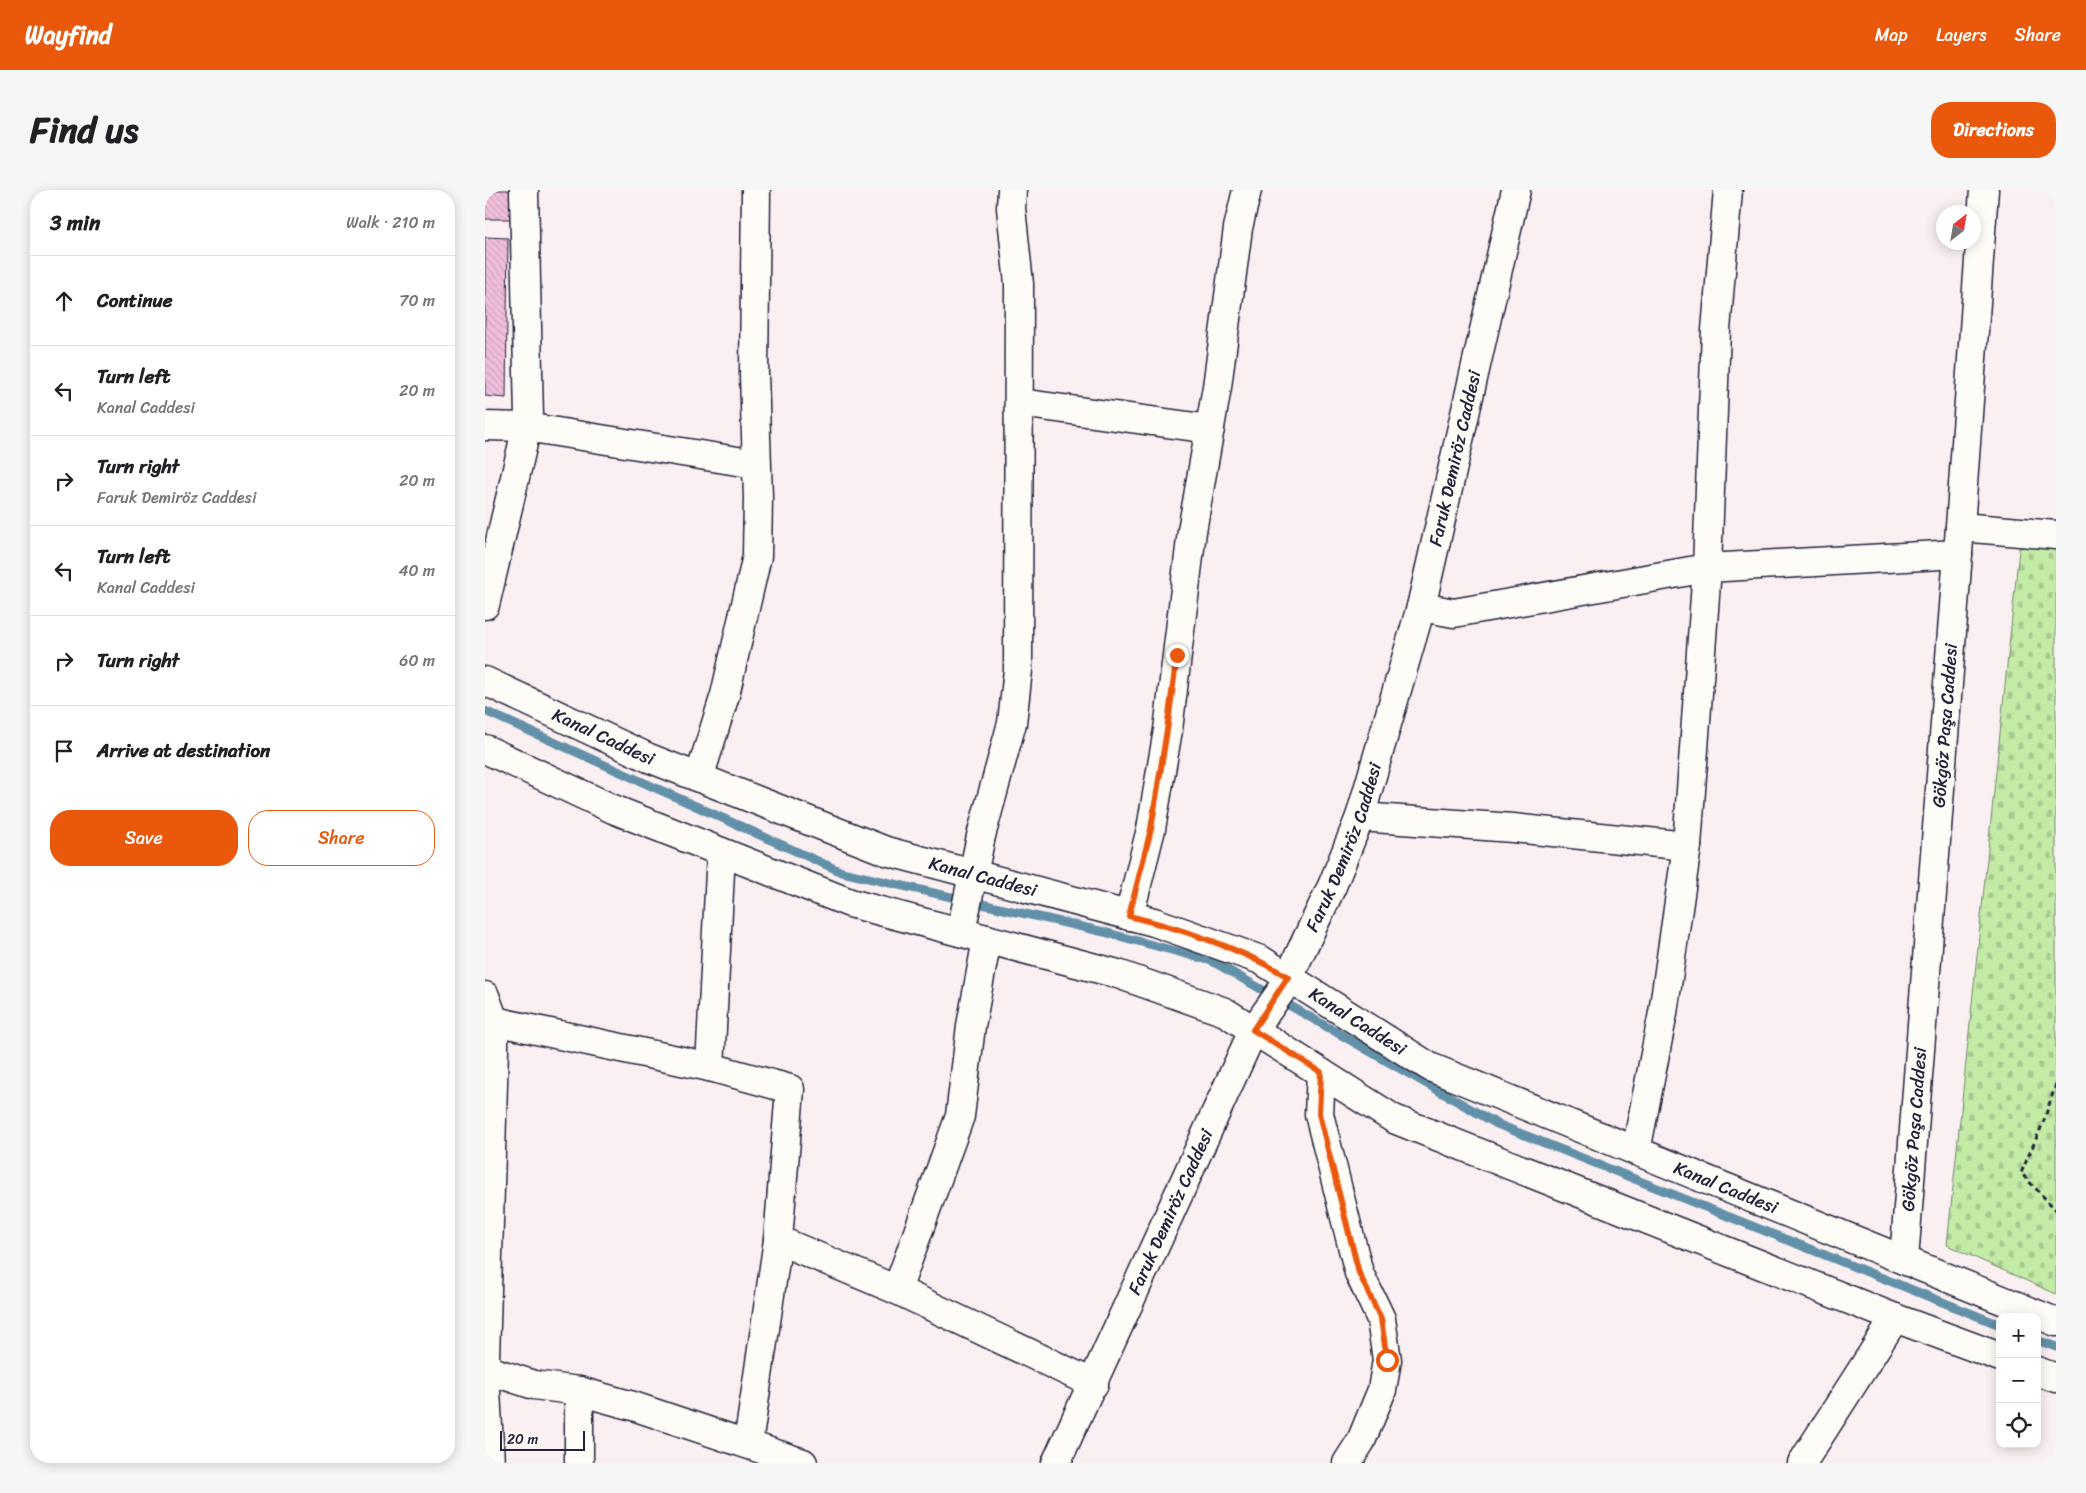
<!DOCTYPE html>
<html lang="en">
<head>
<meta charset="utf-8">
<style>
	:root { --surface:#fff; --page:#f6f6f6; --text:#202124; --muted:#757577; --line:#e0e0e0; --accent:#ea580c }
	body { margin:0; font-family:Sriracha,sans-serif; background:var(--page); color:var(--text) }
	.controls { position:absolute; right:15px; bottom:15px; display:grid; overflow:hidden; border-radius:10px; box-shadow:0 2px 12px #0003 }
	.controls button { width:45px; height:45px; display:grid; place-items:center; padding:0; border:0; border-bottom:1px solid var(--line); background:var(--surface); color:var(--text); font:25px sans-serif }
	.compass { position:absolute; left:1451px; top:15px; width:45px; height:45px; border-radius:50%; background:var(--surface); box-shadow:0 2px 12px #0003; rotate:31deg }
	.scale { position:absolute; left:15px; bottom:12px; width:85px; box-sizing:border-box; padding-left:5px; border:2px solid #22223b; border-top:0; font-size:14px; line-height:18px; white-space:nowrap; color:#22223b; -webkit-text-stroke:4px #fdfcf7; paint-order:stroke }
	.stop { position:absolute; width:15px; height:15px; margin:-11px; border:4px solid #ea580c; border-radius:50%; background:#fff }
	.stop.end { background:#ea580c; border-color:#fff; box-shadow:0 1px 5px #0008 }
	.list { margin:0; padding:0; list-style:none }
	h2 { display:flex; justify-content:space-between; align-items:center; height:65px; margin:0; padding:0 20px; font-size:21px }
	h2 small { font-size:16px; font-weight:400; color:var(--muted) }
	.list li { display:grid; grid-template-columns:32px 1fr auto; gap:15px; align-items:center; box-sizing:border-box; height:90px; padding:0 20px; border-top:1px solid var(--line) }
	.list b { display:block; font-size:19px; white-space:nowrap }
	.list p { margin:0; font-size:16px; white-space:nowrap; color:var(--muted) }
	.list em { font-size:16px; font-style:normal; color:var(--muted) }
	.actions { display:flex; gap:10px; padding:15px 20px }
	.actions a { flex:1; padding:11px 0; border:1px solid var(--accent); border-radius:20px; text-align:center; font-size:18px; color:var(--accent) }
	.actions .main { background:var(--accent); color:#fff }
	.icon { flex:none; width:28px; height:28px; fill:none; stroke:currentColor; stroke-width:2; stroke-linecap:round; stroke-linejoin:round }
	.map { position:relative; flex:none; width:1571px; height:1273px; overflow:hidden; border-radius:20px }
	header { display:flex; align-items:center; gap:30px; box-sizing:border-box; height:70px; padding:0 25px; background:var(--accent); color:#fff }
	header strong { font-size:24px }
	nav { display:flex; gap:28px; margin-inline-start:auto; font-size:18px }
	.intro { display:flex; align-items:center; justify-content:space-between; box-sizing:border-box; height:120px; padding:0 30px }
	h1 { margin:0; font-size:35px }
	.button { padding:12px 22px; border-radius:20px; background:var(--accent); color:#fff; font-size:18px; font-weight:700 }
	main { display:flex; gap:30px; padding:0 30px }
	aside { flex:1; background:var(--surface); border-radius:20px; box-shadow:0 2px 12px #0003 }
	.map>svg:first-child { display:block }
	.cemetery { fill:url(#cemetery-stones); stroke:#728670 }
	.lines { fill:none; stroke-linecap:round; stroke-linejoin:round }
	.stream { stroke:#6490a9; stroke-width:9 }
	.building { fill:url(#building-back-hatch); stroke:#22223b }
	.minor-casing { stroke:#22223b; stroke-width:31 }
	.tertiary-casing { stroke:#22223b; stroke-width:31 }
	.path { stroke:#22223b; stroke-width:3; stroke-dasharray:5 4; stroke-linecap:butt }
	.minor { stroke:#fdfcf7; stroke-width:28 }
	.tertiary { stroke:#fdfcf7; stroke-width:28 }
	.route { stroke:#ea580c; stroke-width:6 }
	.labels { text-anchor:middle; stroke-width:4; stroke-linejoin:round; paint-order:stroke }
	.street-label { font-size:18px; fill:#22223b; stroke:#fdfcf7 }
</style>
</head>
<body>
<header>
<strong>Wayfind</strong>
<nav><a>Map</a><a>Layers</a><a>Share</a></nav>
</header>
<div class="intro"><h1>Find us</h1><a class="button">Directions</a></div>
<main>
<aside>
<h2>3 min<small>Walk · 210 m</small></h2>
<ul class="list">
<li><svg class="icon" aria-label="ahead" viewBox="0 0 24 24"><path d="M12 20V5M6 11l6-6 6 6"/></svg><div><b>Continue</b></div><em>70 m</em></li>
<li><svg class="icon" aria-label="left" viewBox="0 0 24 24"><path d="M17 20v-9H6M10 6l-5 5 5 5"/></svg><div><b>Turn left</b><p>Kanal Caddesi</p></div><em>20 m</em></li>
<li><svg class="icon" aria-label="right" viewBox="0 0 24 24"><path d="M7 20v-9h11M14 6l5 5-5 5"/></svg><div><b>Turn right</b><p>Faruk Demiröz Caddesi</p></div><em>20 m</em></li>
<li><svg class="icon" aria-label="left" viewBox="0 0 24 24"><path d="M17 20v-9H6M10 6l-5 5 5 5"/></svg><div><b>Turn left</b><p>Kanal Caddesi</p></div><em>40 m</em></li>
<li><svg class="icon" aria-label="right" viewBox="0 0 24 24"><path d="M7 20v-9h11M14 6l5 5-5 5"/></svg><div><b>Turn right</b></div><em>60 m</em></li>
<li><svg class="icon" aria-label="arrive" viewBox="0 0 24 24"><path d="M6 21V4h12l-3 4 3 4H6"/></svg><div><b>Arrive at destination</b></div></li>
</ul>
<div class="actions"><a class="main">Save</a><a>Share</a></div>
</aside>
<div class="map">
<svg width="1571" height="1273" viewBox="0 0 1571 1273">
	<defs>
		<pattern id="cemetery-stones" width="16" height="16" patternUnits="userSpaceOnUse" patternTransform="scale(1.25)"><rect width="16" height="16" fill="#c3eba6"/><path d="M2 7V4a2 2 0 0 1 4 0v3zM10 15v-3a2 2 0 0 1 4 0v3z" fill="#a7c990"/></pattern>
		<pattern id="building-back-hatch" width="6" height="6" patternUnits="userSpaceOnUse" patternTransform="scale(1.25)"><rect width="6" height="6" fill="#f1bedb"/><path d="M-1 5l2 2M0 0l6 6M5-1l2 2" fill="none" stroke="#cea3bd"/></pattern>
	</defs>
	<rect width="100%" height="100%" fill="#fbf0f1"/>
	<filter id="ink" filterUnits="userSpaceOnUse"><feTurbulence type="fractalNoise" baseFrequency=".02" numOctaves="2"/><feDisplacementMap in="SourceGraphic" scale="10" xChannelSelector="R" yChannelSelector="G"/><feConvolveMatrix kernelMatrix="1 2 1 2 8 2 1 2 1" color-interpolation-filters="sRGB"/></filter>
	<g filter="url(#ink)">
		<path class="cemetery" d="M1535 350 1571 355V1104L1462 1055Z"/>
		<g class="lines">
			<g class="stream">
				<path d="M0 521 357 682 619 742 727 771 1012 934 1515 1135"/>
				<path d="M1552 1150 1571 1157"/>
			</g>
		</g>
		<g class="building">
			<rect x="0" y="0" width="25" height="29"/>
			<path d="M0 47 23 48 21 208 0 206Z"/>
		</g>
		<g class="lines">
			<g class="minor-casing">
				<g id="minor">
					<path d="M535 213 725 239"/>
					<path d="M0 236 41 237 271 274"/>
					<path d="M1475 337 1571 345"/>
					<path d="M0 415 44 228 39 0"/>
					<path d="M936 417 969 423 1222 378 1473 364"/>
					<path id="s1" d="M0 491 164 568 401 661 669 732 776 770 945 877 1571 1132"/>
					<path d="M0 559 128 619 365 713 633 784 740 822 909 929 1410 1128 1515 1167"/>
					<path d="M214 588 240 505 272 366 273 308 269 184 271 0"/>
					<path d="M875 627 1028 638 1202 656"/>
					<path d="M644 726 666 639 683 540 707 341 732 197 753 38 762 0"/>
					<path d="M476 742 496 646 527 533 533 480 534 94 526 18 527 0"/>
					<path d="M0 806 9 831V859L0 1168"/>
					<path d="M9 831 225 877 305 899 293 1050 263 1254"/>
					<path d="M225 877 236 662"/>
					<path d="M836 883 834 924 874 1083 896 1129 902 1170 897 1200 876 1251 862 1273"/>
					<path d="M1151 961 1178 823 1202 656 1222 378 1231 140 1243 0"/>
					<path d="M293 1050 412 1100 609 1194"/>
					<path d="M412 1100 475 926 486 836 502 749"/>
					<path d="M0 1179 49 1195 94 1201 148 1216 318 1273"/>
					<path d="M1552 1181 1571 1188"/>
					<path d="M0 1183 5 1273"/>
					<path d="M94 1273V1201"/>
					<path d="M1317 1273 1410 1128"/>
				</g>
			</g>
			<g class="tertiary-casing">
				<g id="tertiary">
					<path id="s2" d="M1419 1070 1475 337 1499 0"/>
					<path id="s3" d="M571 1273 768 841 799 797 847 696 875 627 936 417 1031 0"/>
				</g>
			</g>
			<path class="path" d="M1571 894 1558 933 1536 983 1571 1020"/>
			<use href="#minor" class="minor"/>
			<use href="#tertiary" class="tertiary"/>
		</g>
	</g>
	<g class="lines" filter="url(#ink)">
		<path class="route" d="M692 465 682 540 666 639 644 726C697 739 757 759 803 787L768 840 836 882 834 924 874 1083 896 1129 902 1170"/>
	</g>
	<g class="labels">
		<g class="street-label">
			<text dy="6" stroke="none"><textPath href="#s3" startOffset="1086">Faruk Demiröz Caddesi</textPath></text>
			<text dy="6" stroke="none"><textPath href="#s2" startOffset="536">Gökgöz Paşa Caddesi</textPath></text>
			<text dy="6" stroke="none"><textPath href="#s1" startOffset="131">Kanal Caddesi</textPath></text>
			<text dy="6" stroke="none"><textPath href="#s3" startOffset="681">Faruk Demiröz Caddesi</textPath></text>
			<text dy="6" stroke="none"><textPath href="#s1" startOffset="536">Kanal Caddesi</textPath></text>
			<text dy="6" stroke="none"><textPath href="#s1" startOffset="941">Kanal Caddesi</textPath></text>
			<text dy="6" stroke="none"><textPath href="#s2" startOffset="131">Gökgöz Paşa Caddesi</textPath></text>
			<text dy="6" stroke="none"><textPath href="#s1" startOffset="1346">Kanal Caddesi</textPath></text>
			<text dy="6" stroke="none"><textPath href="#s3" startOffset="276">Faruk Demiröz Caddesi</textPath></text>
		</g>
	</g>
</svg>
<div class="controls">
<button>+</button>
<button>−</button>
<button><svg class="icon" aria-label="locate" viewBox="0 0 24 24"><circle cx="12" cy="12" r="6"/><path d="M12 2v4M12 18v4M2 12h4M18 12h4"/></svg></button>
</div>
<svg class="compass" viewBox="-18 -18 36 36"><path d="M0-13l5 13h-10z" fill="#e53935"/><path d="M0 13l5-13h-10z" fill="#757577"/></svg>
<div class="scale">20 m</div>
<div class="stop" style="left:902px;top:1170px"></div>
<div class="stop end" style="left:692px;top:465px"></div>
</div>
</main>
</body>
</html>
